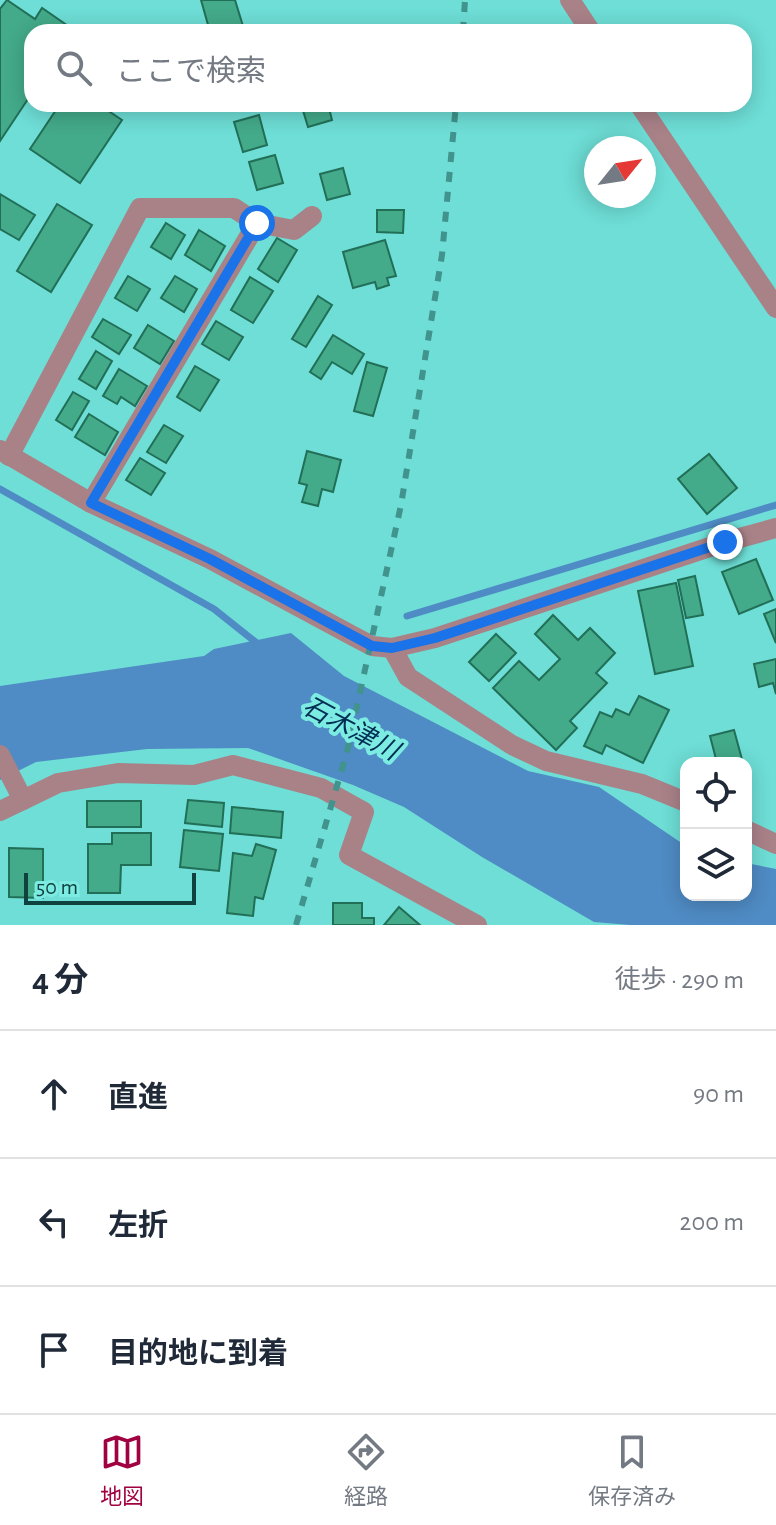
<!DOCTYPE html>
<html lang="ja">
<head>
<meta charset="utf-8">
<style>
	:root { --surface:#fff; --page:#f6f6f7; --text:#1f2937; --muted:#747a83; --line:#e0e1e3; --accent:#a00140 }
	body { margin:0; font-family:"Alegreya Sans","Noto Sans JP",sans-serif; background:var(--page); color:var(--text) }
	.controls { position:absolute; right:24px; bottom:24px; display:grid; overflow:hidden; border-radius:16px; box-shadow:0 4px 20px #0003 }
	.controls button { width:72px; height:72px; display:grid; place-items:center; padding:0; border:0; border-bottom:2px solid var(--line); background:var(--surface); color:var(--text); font:40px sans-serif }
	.compass { position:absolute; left:584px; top:136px; width:72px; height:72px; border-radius:50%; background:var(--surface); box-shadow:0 4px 20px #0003; rotate:60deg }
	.scale { position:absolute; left:24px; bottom:20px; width:172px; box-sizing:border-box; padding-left:8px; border:4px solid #0f413e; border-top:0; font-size:22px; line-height:28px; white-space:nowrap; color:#0f413e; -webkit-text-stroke:6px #7cece3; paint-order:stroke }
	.stop { position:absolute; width:24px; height:24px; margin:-18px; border:6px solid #1a73e8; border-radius:50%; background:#fff }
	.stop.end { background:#1a73e8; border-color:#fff; box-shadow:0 2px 8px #0008 }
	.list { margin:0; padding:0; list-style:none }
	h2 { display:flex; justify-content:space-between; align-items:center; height:104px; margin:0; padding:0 32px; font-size:34px }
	h2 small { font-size:26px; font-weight:400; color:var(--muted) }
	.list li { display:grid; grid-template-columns:52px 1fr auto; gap:24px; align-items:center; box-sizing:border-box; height:128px; padding:0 32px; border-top:2px solid var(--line) }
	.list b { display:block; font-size:30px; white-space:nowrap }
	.list em { font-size:26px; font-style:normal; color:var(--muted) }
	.icon { flex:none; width:44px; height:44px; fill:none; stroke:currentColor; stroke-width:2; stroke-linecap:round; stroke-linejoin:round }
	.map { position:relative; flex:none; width:776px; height:925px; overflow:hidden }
	.search { position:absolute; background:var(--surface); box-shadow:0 4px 20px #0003; left:24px; right:24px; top:24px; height:88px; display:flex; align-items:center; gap:20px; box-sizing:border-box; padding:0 28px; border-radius:24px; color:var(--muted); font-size:30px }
	.sheet { height:488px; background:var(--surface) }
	nav { display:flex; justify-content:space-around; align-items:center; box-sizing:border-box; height:112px; border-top:2px solid var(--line); background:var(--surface); font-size:22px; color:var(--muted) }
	nav a { display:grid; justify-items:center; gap:4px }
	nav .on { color:var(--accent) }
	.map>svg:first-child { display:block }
	.water { fill:#4f8bc4 }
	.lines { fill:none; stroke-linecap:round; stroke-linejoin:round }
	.stream { stroke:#4f8bc4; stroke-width:7 }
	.building { fill:#43aa8a; stroke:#226f58; stroke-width:2 }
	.minor { stroke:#a98288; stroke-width:20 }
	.rail { stroke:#41938d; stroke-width:6; stroke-dasharray:10 10; stroke-linecap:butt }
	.route { stroke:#1a73e8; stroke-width:10 }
	.labels { text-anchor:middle; stroke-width:8; stroke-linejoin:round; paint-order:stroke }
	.water-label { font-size:26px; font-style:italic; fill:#002d53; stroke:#7cece3 }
</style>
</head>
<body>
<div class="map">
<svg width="776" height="925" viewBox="0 0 776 925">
	<rect width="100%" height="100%" fill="#6eded6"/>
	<path class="water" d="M291 633 344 676 528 771 599 787 686 846V895H746V863L776 869V925H630L594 922 482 857 404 807 353 785 248 748 147 749 36 762 0 780V686L204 656 214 649Z"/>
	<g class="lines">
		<g class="stream">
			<path d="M0 489 214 609 258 644"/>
			<path d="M407 616 776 505"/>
		</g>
	</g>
	<g class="building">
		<path d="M7 0 35 19 42 8 74 30 73 32H32V93L0 141V9Z"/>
		<path d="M201 0H235L243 26 221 32H210Z"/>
		<path d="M60 104H98L122 120 80 183 30 149Z"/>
		<path d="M301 104H328L332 120 308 127Z"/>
		<path d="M259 115 267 145 243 152 234 122Z"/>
		<path d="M275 155 283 183 257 190 249 162Z"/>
		<path d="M343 168 350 194 327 200 320 174Z"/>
		<path d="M0 194 35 215 19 240 0 229Z"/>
		<path d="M57 204 92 225 51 292 17 271Z"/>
		<path d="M377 210H404L403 233 377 232Z"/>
		<path d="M166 223 185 235 171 259 151 247Z"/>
		<path d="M199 230 225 246 211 271 185 255Z"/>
		<path d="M277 238 297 250 278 282 258 269Z"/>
		<path d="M385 240 396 276 387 278 389 285 377 289 375 282 353 288 343 252Z"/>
		<path d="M128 276 150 289 137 311 115 298Z"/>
		<path d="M175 276 197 289 184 312 161 298Z"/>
		<path d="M250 277 273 291 253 323 231 310Z"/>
		<path d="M318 296 332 305 306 347 292 339Z"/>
		<path d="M103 319 131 335 119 354 92 337Z"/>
		<path d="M216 321 243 337 229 360 202 344Z"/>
		<path d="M148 325 174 341 160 364 134 348Z"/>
		<path d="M333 335 364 354 352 374 332 362 321 379 310 372Z"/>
		<path d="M96 351 112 361 96 389 79 379Z"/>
		<path d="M367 362 387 368 373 416 354 411Z"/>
		<path d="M195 366 219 380 200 411 177 397Z"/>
		<path d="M119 369 147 386 135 406 121 397 117 404 103 396Z"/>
		<path d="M73 392 89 401 72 430 56 420Z"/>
		<path d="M89 414 118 432 105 455 75 437Z"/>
		<path d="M164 425 183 436 166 463 147 452Z"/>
		<path d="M307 451 341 460 333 492 322 489 318 506 302 502 307 485 299 483Z"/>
		<path d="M709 454 737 488 707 514 678 479Z"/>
		<path d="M140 458 165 473 151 495 126 480Z"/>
		<path d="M756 559 773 600 739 614 722 572Z"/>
		<path d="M695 576 703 615 686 618 678 580Z"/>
		<path d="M676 583 693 666 655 674 638 591Z"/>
		<path d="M776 609V643L764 614Z"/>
		<path d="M553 615 578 640 590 628 615 653 596 673 607 683 570 721 577 728 556 750 493 688 519 661 539 680 560 659 535 634Z"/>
		<path d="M496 634 516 653 489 681 469 662Z"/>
		<path d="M776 659V694L773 683 759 687 754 664Z"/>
		<path d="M639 696 669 710 643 763 606 745 602 754 584 746 600 712 612 717 616 709 629 715Z"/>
		<path d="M734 730 743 763H717L710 736Z"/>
		<path d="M188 800 224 803 222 827 185 823Z"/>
		<rect x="87" y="801" width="54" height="26"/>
		<path d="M232 807 283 812 281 838 230 833Z"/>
		<path d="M184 830 223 834 219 871 180 867Z"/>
		<path d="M112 833H151V865H121L120 893H88V844H112Z"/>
		<path d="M256 844 276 850 263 899 255 897 253 916 227 913 233 853 252 856Z"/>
		<path d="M9 848 43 849V898L9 897Z"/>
		<path d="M333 903H362V918H374V925H333Z"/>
		<path d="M399 907 420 925H384Z"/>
	</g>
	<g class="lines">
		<g class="minor">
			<path d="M570 0 591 32"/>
			<path d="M639 104 776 308"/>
			<path d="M0 450 91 503 210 559 353 636 372 646 392 648 435 638 725 542 776 528"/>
			<path d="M9 456 140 208H234L257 223 294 230 312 216"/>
			<path d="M91 503 257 223"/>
			<path d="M392 648 408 677 512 745 546 761 642 784 686 802"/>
			<path d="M0 755 23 800 58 783 118 773 194 775 233 765 321 788 364 812 349 855 477 925"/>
			<path d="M0 811 23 800"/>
			<path d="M746 830 776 844"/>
		</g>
		<g class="rail">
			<path d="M463 32 465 0"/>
			<path d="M296 925 347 752 401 505 442 255 456 104"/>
		</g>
	</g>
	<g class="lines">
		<path class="route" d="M257 223 91 503 210 559 372 646 392 648 435 638 725 542"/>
	</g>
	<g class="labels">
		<g class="water-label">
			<text transform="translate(351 728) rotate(28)" y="9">石木津川</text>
		</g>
	</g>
</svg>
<div class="controls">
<button><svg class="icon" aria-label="locate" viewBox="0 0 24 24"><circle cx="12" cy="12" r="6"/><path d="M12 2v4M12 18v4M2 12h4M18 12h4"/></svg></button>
<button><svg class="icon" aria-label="layers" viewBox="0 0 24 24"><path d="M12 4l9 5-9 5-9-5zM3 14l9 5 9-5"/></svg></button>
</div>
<svg class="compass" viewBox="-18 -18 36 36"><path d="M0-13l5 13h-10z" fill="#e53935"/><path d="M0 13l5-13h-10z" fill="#747a83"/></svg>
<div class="scale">50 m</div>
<div class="stop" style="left:257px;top:223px"></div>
<div class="stop end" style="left:725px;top:542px"></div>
<div class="search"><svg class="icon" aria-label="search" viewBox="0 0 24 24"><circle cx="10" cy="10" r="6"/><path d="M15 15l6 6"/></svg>ここで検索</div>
</div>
<section class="sheet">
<h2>4 分<small>徒歩 · 290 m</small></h2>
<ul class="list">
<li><svg class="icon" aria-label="ahead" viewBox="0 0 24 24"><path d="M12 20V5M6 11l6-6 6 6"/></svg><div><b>直進</b></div><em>90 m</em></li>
<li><svg class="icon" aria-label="left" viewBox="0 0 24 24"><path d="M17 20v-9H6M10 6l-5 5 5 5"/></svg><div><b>左折</b></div><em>200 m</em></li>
<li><svg class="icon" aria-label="arrive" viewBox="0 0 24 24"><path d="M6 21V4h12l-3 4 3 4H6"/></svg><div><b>目的地に到着</b></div></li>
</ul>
</section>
<nav>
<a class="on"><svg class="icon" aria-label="map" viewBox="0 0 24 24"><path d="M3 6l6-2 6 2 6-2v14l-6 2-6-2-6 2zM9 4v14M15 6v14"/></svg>地図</a>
<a><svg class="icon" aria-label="directions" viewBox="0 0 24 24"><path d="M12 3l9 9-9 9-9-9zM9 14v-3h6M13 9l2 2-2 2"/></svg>経路</a>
<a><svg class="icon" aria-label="saved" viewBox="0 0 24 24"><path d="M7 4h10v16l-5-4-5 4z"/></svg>保存済み</a>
</nav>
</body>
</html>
